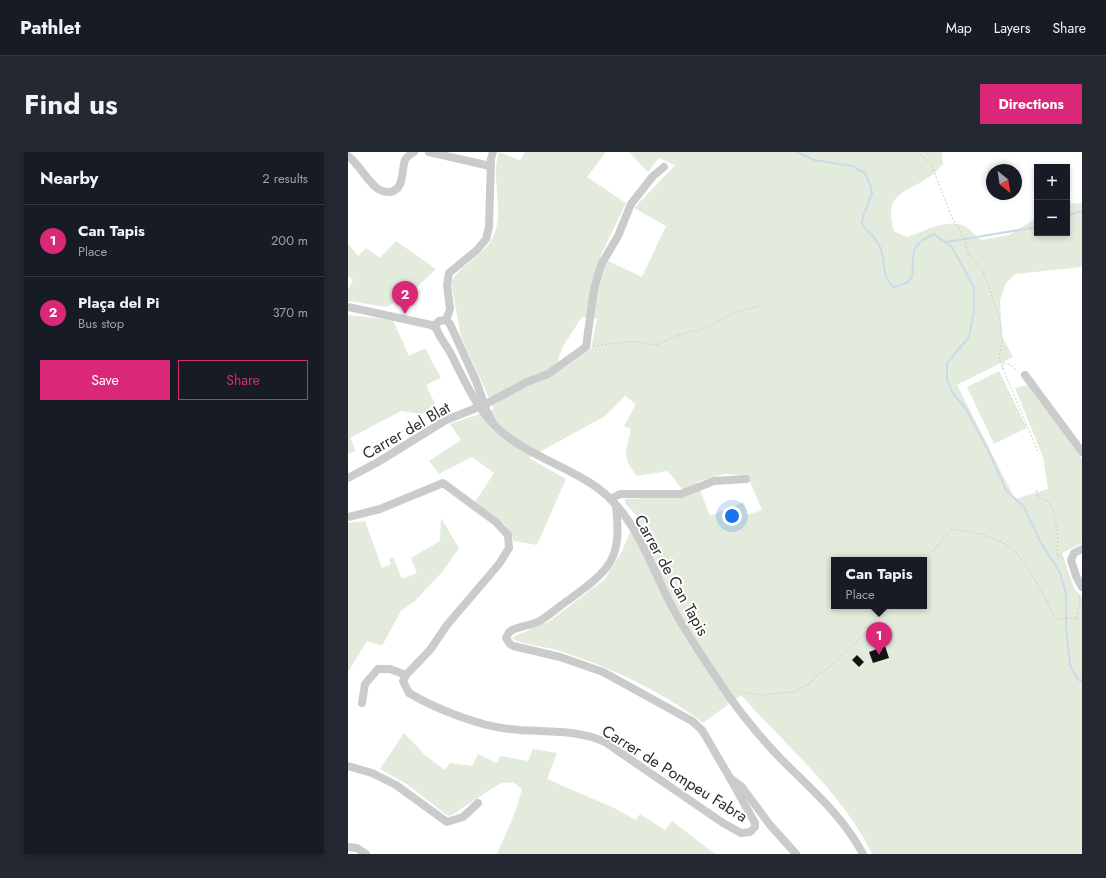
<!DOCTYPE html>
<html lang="en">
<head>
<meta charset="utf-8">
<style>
	:root { --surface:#171b24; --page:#242831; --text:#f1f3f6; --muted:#9ea1a6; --line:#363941; --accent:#db2777 }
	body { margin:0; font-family:Jost,sans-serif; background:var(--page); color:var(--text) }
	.controls { position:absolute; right:12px; top:12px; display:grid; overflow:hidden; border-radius:0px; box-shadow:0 2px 6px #0003 }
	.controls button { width:36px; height:36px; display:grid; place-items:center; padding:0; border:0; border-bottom:1px solid var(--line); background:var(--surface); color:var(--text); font:20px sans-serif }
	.compass { position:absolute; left:638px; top:12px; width:36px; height:36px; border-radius:50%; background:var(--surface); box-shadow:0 2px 6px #0003; rotate:150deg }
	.you { position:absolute; left:384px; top:364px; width:14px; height:14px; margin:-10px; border:3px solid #fff; border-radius:50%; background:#1a73e8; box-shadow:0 0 0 6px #1a73e833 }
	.badge { display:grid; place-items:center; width:26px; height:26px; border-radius:50%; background:var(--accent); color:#fff; font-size:13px; font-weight:700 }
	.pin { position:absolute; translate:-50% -33px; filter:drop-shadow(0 1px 2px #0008) }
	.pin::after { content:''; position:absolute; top:21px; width:14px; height:12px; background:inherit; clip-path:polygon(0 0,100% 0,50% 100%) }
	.popup { position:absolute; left:483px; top:405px; width:96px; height:52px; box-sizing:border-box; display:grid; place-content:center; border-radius:0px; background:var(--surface); filter:drop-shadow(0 1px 3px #0005); font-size:13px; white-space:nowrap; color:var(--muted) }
	.popup b { font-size:15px; color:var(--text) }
	.popup::after { content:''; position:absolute; left:50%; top:100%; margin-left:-8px; border:8px solid transparent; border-top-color:var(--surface) }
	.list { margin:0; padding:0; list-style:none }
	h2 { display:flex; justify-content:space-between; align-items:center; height:52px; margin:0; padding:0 16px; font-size:17px }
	h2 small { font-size:13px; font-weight:400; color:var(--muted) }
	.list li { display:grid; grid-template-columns:26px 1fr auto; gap:12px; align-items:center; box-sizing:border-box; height:72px; padding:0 16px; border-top:1px solid var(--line) }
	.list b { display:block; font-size:15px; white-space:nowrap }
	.list p { margin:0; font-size:13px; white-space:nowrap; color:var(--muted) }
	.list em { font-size:13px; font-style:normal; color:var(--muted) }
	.actions { display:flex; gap:8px; padding:12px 16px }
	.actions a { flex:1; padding:9px 0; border:1px solid var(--accent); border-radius:0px; text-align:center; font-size:14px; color:var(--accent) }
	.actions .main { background:var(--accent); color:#fff }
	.map { position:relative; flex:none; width:734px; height:702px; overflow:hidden; border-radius:0px }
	header { display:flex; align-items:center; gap:24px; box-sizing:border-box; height:56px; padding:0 20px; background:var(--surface); border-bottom:1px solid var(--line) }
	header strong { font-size:19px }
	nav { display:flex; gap:22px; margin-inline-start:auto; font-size:14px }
	.intro { display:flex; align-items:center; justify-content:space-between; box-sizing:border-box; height:96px; padding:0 24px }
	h1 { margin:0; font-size:28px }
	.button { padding:10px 18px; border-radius:0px; background:var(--accent); color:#fff; font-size:14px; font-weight:700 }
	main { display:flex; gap:24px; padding:0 24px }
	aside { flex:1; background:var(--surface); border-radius:0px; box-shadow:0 2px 6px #0003 }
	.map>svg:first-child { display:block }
	.green { fill:#e3ebdd; fill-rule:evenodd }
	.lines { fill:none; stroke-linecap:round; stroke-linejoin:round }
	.stream { stroke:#cadaea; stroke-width:2 }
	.building { fill:#151515 }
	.path { stroke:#cbcbcb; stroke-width:1; stroke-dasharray:2 2; stroke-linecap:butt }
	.minor { stroke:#cbcbcb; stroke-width:8 }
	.labels { text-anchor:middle; stroke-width:4; stroke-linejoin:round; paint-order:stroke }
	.street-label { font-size:16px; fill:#2e2e2e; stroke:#fff }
</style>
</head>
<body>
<header>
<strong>Pathlet</strong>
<nav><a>Map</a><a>Layers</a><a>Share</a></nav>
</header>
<div class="intro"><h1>Find us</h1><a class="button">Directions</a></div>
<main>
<aside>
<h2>Nearby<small>2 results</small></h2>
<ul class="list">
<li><span class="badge">1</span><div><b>Can Tapis</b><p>Place</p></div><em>200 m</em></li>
<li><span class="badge">2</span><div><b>Plaça del Pi</b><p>Bus stop</p></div><em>370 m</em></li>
</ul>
<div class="actions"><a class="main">Save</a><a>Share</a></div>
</aside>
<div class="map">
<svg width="734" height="702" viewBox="0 0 734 702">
	<rect width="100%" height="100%" fill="#fff"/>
	<g class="green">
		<path d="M151 0 172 8 177 0H258L239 25 278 51 252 105 294 125 318 74 286 56 327 13 311 6 300 20 281 0H594L595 12C592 15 588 20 584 23 560 41 534 39 546 79L559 85C575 80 598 66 616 74 622 77 628 84 633 88L661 83 687 67 688 51H689V81H719V52L734 51V115L667 122 658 131 652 149 654 184 665 205 609 233 667 347 700 337 695 305 667 236 679 233 734 307V391L714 401 726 436 734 445V702H524C495 641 437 593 393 543L355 571C312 538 262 515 211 499 197 494 181 494 167 488L165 486 167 484 202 469 257 427 274 399 289 364 277 351V347L339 344 320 319 289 324C273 304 278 301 283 277L276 274 288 252 277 244 257 264 181 306 218 327 189 393 166 389C161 370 141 360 127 350L146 321 124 305 91 322 81 309 113 288 102 272 146 257 113 185 103 131C110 113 138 105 147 80 156 54 142 26 151 0ZM234 165 249 167 243 197 216 216 210 208 215 194ZM376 322 399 323 414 358 399 363 396 350 362 364 349 330ZM486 408H576V454H486Z"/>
		<path d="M48 89 88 117 68 136 39 155 0 149V137L5 128 0 124V92L10 104 18 96 32 106Z"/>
		<path d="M0 163 45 168 61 204 77 196 93 226 78 233 87 252 74 262 53 259 2 286 8 299 0 302Z"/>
		<path d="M651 219 679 276 646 292 619 235Z"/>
		<path d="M93 366 111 396 95 419 67 449 53 459 34 494 19 489 0 520V371L17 369 34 416 43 412 41 407 45 405 54 427 69 421 63 406 92 389Z"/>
		<path d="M56 581 77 603 97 618 102 611 124 614 130 602 149 611 152 604 180 609 185 597 209 601 199 627 266 656 288 668 292 662 317 678 324 669 367 702H149L168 658 174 637 165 630 154 631 143 637 104 663 100 664 60 633 32 617Z"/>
	</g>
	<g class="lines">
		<g class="stream">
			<path d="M449 0 466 8 504 14 517 21 523 35 524 42 515 64 514 72C520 80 528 86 532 95 538 109 533 125 546 135L559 131 564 125C567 102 559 94 586 82L604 95 626 135V158L621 185 599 211V227L604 240 618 257 642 302 658 338 676 355 692 389 712 421 718 442V476L722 513 729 527 734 529"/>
			<path d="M719 64 734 59"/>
			<path d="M598 90 689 75"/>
		</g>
	</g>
	<g class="building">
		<path d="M537 494 541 506 525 511 521 500Z"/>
		<path d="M509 503 516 510 511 515 504 508Z"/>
	</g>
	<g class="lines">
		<g class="path">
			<path d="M569 0 583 12 605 68 614 82 621 103 634 117 639 129 652 169 654 188 651 207 691 302"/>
			<path d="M245 194 284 189 308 193 327 184 358 176 388 160 410 154"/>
			<path d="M655 217V210L663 213 670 219"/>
			<path d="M688 338 690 345 700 349 705 357 710 383 709 404 716 407"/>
			<path d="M576 409 604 377C624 380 650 384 665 398 677 409 686 427 695 441 700 449 703 462 709 468L714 466 734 467"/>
			<path d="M728 466 732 450 731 442"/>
			<path d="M387 539 413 543 447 540 462 531 470 522 482 515 514 484 537 454"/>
		</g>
		<g class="minor">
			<path d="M81 0 142 14"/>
			<path d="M0 4C12 13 18 28 30 37 33 39 37 40 42 40 57 37 53 19 57 8 59 4 63 2 66 0"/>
			<path d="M0 155 83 173 88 176"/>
			<path d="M98 168 102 157 99 133 101 121 129 98 138 87 141 75 143 7 145 0"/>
			<path d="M677 223 734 300"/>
			<path d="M146 273 139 260 128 229 102 172 98 168 91 169 88 172C87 181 99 193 103 202 118 232 132 265 160 285 187 306 223 316 251 337 288 365 302 412 322 451 338 481 357 509 376 537 393 562 412 585 433 607 463 637 495 664 515 702"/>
			<path d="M0 326 30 310 98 268 136 253 179 230 200 222 238 195 246 137 253 113 270 84 283 52 305 24 316 15"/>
			<path d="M262 347 272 342H333L366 329 398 327"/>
			<path d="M268 354C274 407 263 417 222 447 211 454 201 464 190 470 180 474 170 474 161 480L158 486 162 492 165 494 212 505 255 520 344 569 354 578 382 626 394 635 422 673 448 702"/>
			<path d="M0 365 32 357 95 331 148 370 160 383 161 396 151 412 99 473 82 498 58 523 55 529 61 541C86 556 131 574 161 577 194 581 226 576 257 590L375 671 393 681 402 680 407 675V671L382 626"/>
			<path d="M734 397 726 401 723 408 728 424 734 435"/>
			<path d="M14 551 17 532 30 517H42L58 523"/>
			<path d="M0 614 24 621 48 633 99 670 115 665 130 651"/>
			<path d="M0 695 9 696 18 702"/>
		</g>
	</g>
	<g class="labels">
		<g class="street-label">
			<text transform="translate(58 278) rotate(-30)" y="6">Carrer del Blat</text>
			<text transform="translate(324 423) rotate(61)" y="6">Carrer de Can Tapis</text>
			<text transform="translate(327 621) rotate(32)" y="6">Carrer de Pompeu Fabra</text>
		</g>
	</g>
</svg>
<div class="controls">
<button>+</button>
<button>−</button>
</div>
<svg class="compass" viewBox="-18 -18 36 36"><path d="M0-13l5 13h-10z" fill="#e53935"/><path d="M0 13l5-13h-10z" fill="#9ea1a6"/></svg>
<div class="you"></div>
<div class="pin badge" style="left:531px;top:503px">1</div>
<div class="popup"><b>Can Tapis</b>Place</div>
<div class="pin badge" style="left:57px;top:162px">2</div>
</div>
</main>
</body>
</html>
